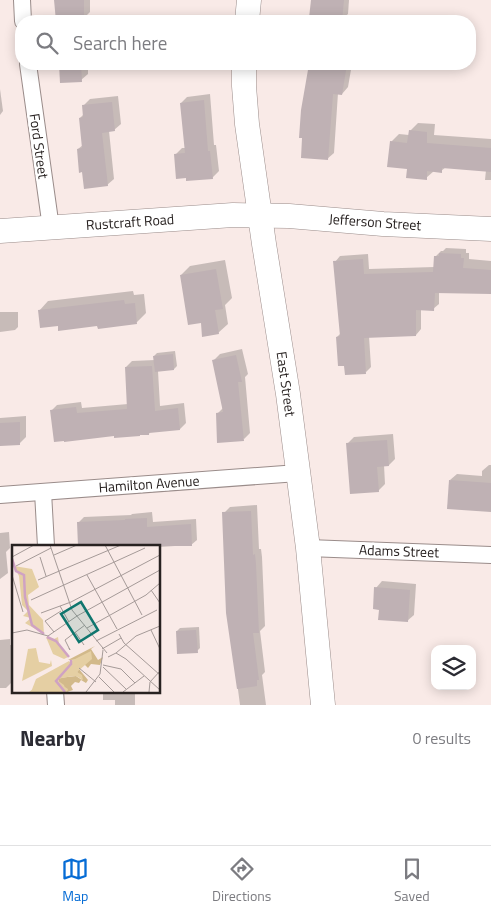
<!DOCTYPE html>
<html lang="en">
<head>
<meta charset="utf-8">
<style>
	:root { --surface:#fff; --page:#f2f2f3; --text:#2b2b33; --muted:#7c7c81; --line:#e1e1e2; --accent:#066cd5 }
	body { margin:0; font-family:"Titillium Web",sans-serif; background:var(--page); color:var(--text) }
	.controls { position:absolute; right:15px; bottom:15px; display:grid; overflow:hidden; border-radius:10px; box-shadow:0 2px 12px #0003 }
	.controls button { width:45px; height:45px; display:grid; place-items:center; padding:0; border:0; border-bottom:1px solid var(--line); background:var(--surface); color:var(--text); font:25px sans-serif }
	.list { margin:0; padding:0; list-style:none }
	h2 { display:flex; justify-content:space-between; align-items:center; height:65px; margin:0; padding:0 20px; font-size:21px }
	h2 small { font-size:16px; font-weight:400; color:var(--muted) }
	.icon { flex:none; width:28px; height:28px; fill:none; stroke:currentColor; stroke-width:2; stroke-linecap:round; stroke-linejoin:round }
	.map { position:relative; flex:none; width:491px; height:705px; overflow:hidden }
	.search { position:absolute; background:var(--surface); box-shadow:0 2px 12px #0003; left:15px; right:15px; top:15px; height:55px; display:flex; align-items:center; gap:12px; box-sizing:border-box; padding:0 18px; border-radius:20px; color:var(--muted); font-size:19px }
	.sheet { height:140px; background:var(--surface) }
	nav { display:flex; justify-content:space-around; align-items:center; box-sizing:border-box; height:70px; border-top:1px solid var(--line); background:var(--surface); font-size:14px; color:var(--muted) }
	nav a { display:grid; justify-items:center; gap:2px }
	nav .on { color:var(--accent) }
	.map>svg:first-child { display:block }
	.shadow { fill:#0003 }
	.building { fill:#bfb1b4 }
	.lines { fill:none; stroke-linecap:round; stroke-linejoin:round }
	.street-casing { stroke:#9a8c8a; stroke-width:18 }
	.secondary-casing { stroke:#9a8c8a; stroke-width:25 }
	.street { stroke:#fff; stroke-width:16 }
	.secondary { stroke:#fff; stroke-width:24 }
	.labels { text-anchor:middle; stroke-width:5; stroke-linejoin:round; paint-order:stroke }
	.street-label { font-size:14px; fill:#282221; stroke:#fff }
	.inset-river { fill:none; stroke:#cfa2c3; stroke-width:2.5 }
	.inset-road { fill:none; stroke:#a59a98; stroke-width:1 }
	.view { fill:#0f766e; fill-opacity:0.15; stroke:#0f766e; stroke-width:2.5 }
	.inset-edge { fill:none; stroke:#282221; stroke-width:2.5 }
</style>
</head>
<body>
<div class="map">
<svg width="491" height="705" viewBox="0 0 491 705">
	<rect width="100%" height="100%" fill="#f9eae7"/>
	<g class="shadow">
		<path d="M56 0H90V12L86 16H90V21H61L65 18Z"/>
		<path d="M312 0H349L348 14 341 20Z"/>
		<path d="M196 19V21H178Z"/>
		<path d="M61 64H98L92 70H88V74L81 80 62 82Z"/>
		<path d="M169 64H195L170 67Z"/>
		<path d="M310 64H352L348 87 342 94 338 93 334 153 327 159 302 110Z"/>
		<path d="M0 89 3 111 0 115Z"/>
		<path d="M210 94 214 145H216L219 171 212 178 175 155 182 148H186L181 103 187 97Z"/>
		<path d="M118 96 121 124 114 130 109 131 114 179 107 185 78 149 83 145 80 118 84 114V105L90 99Z"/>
		<path d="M418 123 435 124 434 135 491 139V180H485L486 170 446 167 441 171H434L426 178 408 168 391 142 399 134 409 135 410 131Z"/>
		<path d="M446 248 466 249V253H469V259L491 261V293L439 291V304L433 309H421V329L416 335 369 336 371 367 366 372 337 337 341 333 335 262 340 256 368 254 369 269 434 267 435 257 441 251H443Z"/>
		<path d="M225 260 232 298 225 305 228 324 218 333 202 322 181 275 190 266Z"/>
		<path d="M133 291 134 295 144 294 146 313 137 322 98 324H59L39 311 48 301Z"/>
		<path d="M0 312H18V327L15 330 0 332Z"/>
		<path d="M242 349 248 374 245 377 250 433 244 439 218 413 224 407 214 360 220 354Z"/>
		<path d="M175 351 177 366 174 369 158 371 160 406 184 403 186 423 180 429 150 432 149 434 115 435 51 411 57 405 81 402 82 408 128 404 126 367 132 361 155 360 154 356 157 353Z"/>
		<path d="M26 416V437L20 443 0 445V418Z"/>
		<path d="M393 434 395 459 389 465H384L385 484 378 491 348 443 354 437Z"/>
		<path d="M489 465H491V511L450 480 457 474 482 476V471Z"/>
		<path d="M257 505 259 549H261L262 557 265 626 260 631 265 672 262 675 266 705H240L228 613 224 513 230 507Z"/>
		<path d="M152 512 153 522 196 519 197 540 191 545 159 547 79 546 78 523 84 517 131 515 132 514Z"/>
		<path d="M9 532 10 548 6 552 8 573 0 579V533Z"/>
		<path d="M382 581 416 584 414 615 407 621 381 608 376 588Z"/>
		<path d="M199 627 200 648 197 651 177 631 180 628Z"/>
		<path d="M10 639V645H14V664L11 665 13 681 6 688H0V640Z"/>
		<path d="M103 691H135V705H115V700H103Z"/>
	</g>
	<g class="building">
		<path d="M54 0H84V21H56Z"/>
		<path d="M311 0H344L342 21 309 18Z"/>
		<path d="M59 64H81L82 82 60 83Z"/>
		<path d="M309 64H347L342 95 333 94 328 160 301 158 302 138H299L301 110Z"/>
		<path d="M204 100 208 151H210L213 179 186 181V178L176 179 174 154 185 153 180 103Z"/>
		<path d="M112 102 115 131 102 133 108 186 84 189 82 172 79 173 77 149 82 148 79 118 83 117 82 105Z"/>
		<path d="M409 130 427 132V143L491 148V172L442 168V173L427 171V180L406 178 407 169 387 167 390 141 407 143Z"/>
		<path d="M439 253 461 254V258H464L463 268 491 270V294L435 293 434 311 416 310V336L364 338 366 374 345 375 344 366H338L336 337 340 336 333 261 363 259 364 274 433 272 434 256H439Z"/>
		<path d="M216 269 223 309 215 310 219 334 202 337 201 323 188 325 180 275Z"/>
		<path d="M124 300 125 304 135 303 137 324 98 329 97 326 58 331V326L40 328 38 310Z"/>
		<path d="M173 354 174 370 155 372 153 356Z"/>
		<path d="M236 355 242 382H238L244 441 217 443 216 413 223 412 212 360Z"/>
		<path d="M152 366 155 411 178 408 180 430 149 433V435H140V436L114 438V436L64 442V441L54 442 50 410 76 407 77 413 127 409 125 367Z"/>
		<path d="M20 422V445L0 446V423Z"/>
		<path d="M387 440 389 466 377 467 379 492 350 494 346 443Z"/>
		<path d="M449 480 491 483V512L447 509Z"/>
		<path d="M251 511 253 555 255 554 256 564 259 633H253L259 680H257V686L237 689 226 613 222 512Z"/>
		<path d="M147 518V527L191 524 192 546H78L77 522 125 520V519Z"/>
		<path d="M374 587 410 590 408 622 378 620 379 610 373 609Z"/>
		<path d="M196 630 198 653 177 654 176 631Z"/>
	</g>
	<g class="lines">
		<g class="street-casing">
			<g id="street">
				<path d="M22 0 23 21"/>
				<path d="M28 64 51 228"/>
				<path d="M43 492 46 546"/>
				<path d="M0 495 298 473"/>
				<path d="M308 548 491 555"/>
				<path d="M55 691 56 705"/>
			</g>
		</g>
		<g class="secondary-casing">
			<g id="secondary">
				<path d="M247 21 249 0"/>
				<path d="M244 64V86L247 124 264 244 288 394 308 548 323 705"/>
				<path d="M0 231 233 215 289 216 383 224 491 229"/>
			</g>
		</g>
		<use href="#street" class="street"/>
		<use href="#secondary" class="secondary"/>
	</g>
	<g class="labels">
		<g class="street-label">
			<text transform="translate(39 146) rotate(82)" y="5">Ford Street</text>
			<text transform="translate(130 222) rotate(-4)" y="5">Rustcraft Road</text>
			<text transform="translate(375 222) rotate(4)" y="5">Jefferson Street</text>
			<text transform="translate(286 384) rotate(82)" y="5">East Street</text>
			<text transform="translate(149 484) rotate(-4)" y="5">Hamilton Avenue</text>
			<text transform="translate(399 551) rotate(2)" y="5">Adams Street</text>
		</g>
	</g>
	<g transform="translate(12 545)">
		<rect width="148" height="148" fill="#f9eae7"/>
		<path d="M83 101 79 104 86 115 91 112 88 120 79 119 76 123 72 119 67 124 76 135 74 138 69 135 67 138 63 137 59 141 61 145 55 147 47 138V133L64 131 70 135 65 127 67 123 78 114 56 115Z" fill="#d2b98a"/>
		<path d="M2 21 20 24 27 42 16 50 17 60 31 75 32 89 13 78 19 73 11 71 16 66 10 60 7 31ZM34 92 42 94 46 92 47 99 56 112 52 114 41 109ZM24 103 27 117 38 119 39 115 40 121 10 136 16 104ZM79 106 80 114 65 127 70 130 71 135 64 131 47 133V138L56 144 55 147H17L57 117Z" fill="#e5cfa3"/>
		<path d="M57 116V130L45 135 52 140 54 147H19L24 134Z" fill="#e5cfa3"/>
		<path class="inset-river" d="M0 14 4 26 12 30 13 52 20 80 32 89M35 92 44 96 57 112M53 147 44 136 59 119V115"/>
		<path class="inset-road" d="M38 0 60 65 95 108M93 0 130 70M42 10 65 0M0 12 22 0M28 12 34 31M4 21 39 3M0 30 11 67M75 30 105 84M26 35 109 0M139 45 148 58M19 55 133 3M48 61 57 77M29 68 59 57 148 10M65 71 148 25M75 83 134 50 148 38M139 85 148 104M42 87 33 76 49 66M63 87 72 100M0 88 15 85 36 91 65 71M107 89 112 98 148 130M84 96 145 65M57 103 58 105 53 95 73 80M90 104 109 93M104 108 124 91 148 81M96 112 104 108 114 114 148 145M91 120 109 124 123 138M91 122 114 144M67 123 84 137M87 132 102 147M74 147 88 129 91 105M111 147 132 131M137 147 138 137 148 126"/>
		<path class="view" d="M69 57 86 85 67 97 49 69Z"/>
		<rect width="148" height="148" class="inset-edge"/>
	</g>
</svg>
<div class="controls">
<button><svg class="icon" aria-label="layers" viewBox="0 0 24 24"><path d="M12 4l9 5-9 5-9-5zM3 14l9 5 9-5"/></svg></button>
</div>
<div class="search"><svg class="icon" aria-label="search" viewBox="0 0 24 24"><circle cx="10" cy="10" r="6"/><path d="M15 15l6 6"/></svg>Search here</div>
</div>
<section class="sheet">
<h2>Nearby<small>0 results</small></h2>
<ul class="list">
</ul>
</section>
<nav>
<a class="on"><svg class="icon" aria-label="map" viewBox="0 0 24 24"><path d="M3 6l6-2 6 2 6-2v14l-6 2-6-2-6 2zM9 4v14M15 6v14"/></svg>Map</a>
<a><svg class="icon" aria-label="directions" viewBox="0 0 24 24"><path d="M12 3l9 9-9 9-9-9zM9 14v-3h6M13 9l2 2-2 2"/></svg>Directions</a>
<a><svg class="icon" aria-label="saved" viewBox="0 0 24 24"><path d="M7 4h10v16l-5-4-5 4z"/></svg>Saved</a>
</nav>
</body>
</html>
